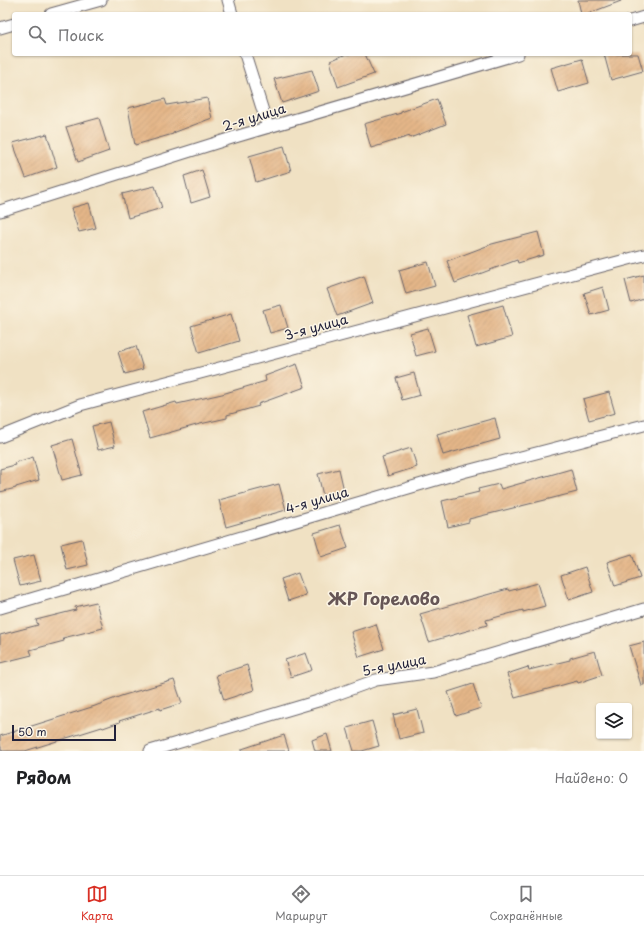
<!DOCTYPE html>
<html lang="ru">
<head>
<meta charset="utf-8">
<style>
	:root { --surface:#fff; --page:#f2f2f2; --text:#202124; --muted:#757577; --line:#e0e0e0; --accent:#d93025 }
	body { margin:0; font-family:"Playpen Sans",sans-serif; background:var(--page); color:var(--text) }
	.controls { position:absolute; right:12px; bottom:12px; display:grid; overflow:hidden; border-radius:4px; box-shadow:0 1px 3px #0004 }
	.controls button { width:36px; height:36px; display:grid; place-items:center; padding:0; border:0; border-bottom:1px solid var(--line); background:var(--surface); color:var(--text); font:20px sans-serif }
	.scale { position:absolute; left:12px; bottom:10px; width:104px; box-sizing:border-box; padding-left:4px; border:2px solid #22223b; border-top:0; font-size:11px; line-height:14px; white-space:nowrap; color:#22223b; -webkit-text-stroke:3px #fcf5e5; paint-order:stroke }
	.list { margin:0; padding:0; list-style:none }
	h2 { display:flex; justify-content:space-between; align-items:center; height:52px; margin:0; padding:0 16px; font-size:17px }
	h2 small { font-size:13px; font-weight:400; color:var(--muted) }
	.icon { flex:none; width:22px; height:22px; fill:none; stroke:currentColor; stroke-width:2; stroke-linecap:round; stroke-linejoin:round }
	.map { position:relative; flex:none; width:644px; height:751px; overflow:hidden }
	.search { position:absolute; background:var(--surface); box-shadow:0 1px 3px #0004; left:12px; right:12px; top:12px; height:44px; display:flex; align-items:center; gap:10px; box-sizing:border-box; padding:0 14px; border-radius:4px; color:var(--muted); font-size:15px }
	.sheet { height:124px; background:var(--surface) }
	nav { display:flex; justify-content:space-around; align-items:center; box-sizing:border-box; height:56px; border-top:1px solid var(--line); background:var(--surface); font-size:11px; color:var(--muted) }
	nav a { display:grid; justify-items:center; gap:2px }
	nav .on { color:var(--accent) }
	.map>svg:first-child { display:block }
	.building { fill:url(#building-hatch) }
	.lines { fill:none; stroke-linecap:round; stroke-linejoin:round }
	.street-casing { stroke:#6a656b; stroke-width:13 }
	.street { stroke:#fff; stroke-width:11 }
	.labels { text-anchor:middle; stroke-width:3; stroke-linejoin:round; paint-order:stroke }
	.street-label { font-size:13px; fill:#22223b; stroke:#fcf5e5 }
	.district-label { font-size:17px; font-weight:bold; fill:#665656; stroke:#fcf5e5 }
</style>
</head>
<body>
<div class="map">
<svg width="644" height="751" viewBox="0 0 644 751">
	<defs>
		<pattern id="building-hatch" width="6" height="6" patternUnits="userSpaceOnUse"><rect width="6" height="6" fill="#e4b688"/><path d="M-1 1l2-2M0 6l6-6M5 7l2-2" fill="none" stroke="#c39c76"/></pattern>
	</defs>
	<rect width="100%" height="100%" fill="#fcf5e5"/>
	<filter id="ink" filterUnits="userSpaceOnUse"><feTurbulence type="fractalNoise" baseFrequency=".025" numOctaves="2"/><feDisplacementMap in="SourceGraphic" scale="8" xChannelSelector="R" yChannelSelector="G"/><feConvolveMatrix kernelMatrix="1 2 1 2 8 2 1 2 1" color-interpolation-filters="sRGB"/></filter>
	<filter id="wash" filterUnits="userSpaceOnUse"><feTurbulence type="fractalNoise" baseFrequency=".012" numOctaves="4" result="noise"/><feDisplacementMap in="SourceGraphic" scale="16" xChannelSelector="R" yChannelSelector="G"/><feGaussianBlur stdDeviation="0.9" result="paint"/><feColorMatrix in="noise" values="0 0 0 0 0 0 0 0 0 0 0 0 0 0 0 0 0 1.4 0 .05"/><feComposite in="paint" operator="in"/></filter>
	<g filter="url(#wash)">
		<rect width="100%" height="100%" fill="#f0e1c3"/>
		<g id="blocks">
			<g class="building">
				<path d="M578 0H621V1L587 14H581Z"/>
				<path d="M346 54H365L374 74 338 87 330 61Z"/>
				<path d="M604 54H638L643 71 611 80Z"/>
				<path d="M582 59 589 83 558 92 551 68Z"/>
				<path d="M312 70 319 91 282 103 274 79Z"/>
				<path d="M207 98 212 118 173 133V134L135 145 128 108 165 99 167 105Z"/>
				<path d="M437 99 446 124 410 138V136L371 148 364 124 401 113V112Z"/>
				<path d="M99 118 109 151 78 162 66 127Z"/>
				<path d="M47 134 57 167 26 178 13 143Z"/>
				<path d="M284 146 291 171 256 182 249 156Z"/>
				<path d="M202 170 210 197 191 203 184 176Z"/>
				<path d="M155 186 162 208 128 218 122 194Z"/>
				<path d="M89 203 96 228 79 232 71 208Z"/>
				<path d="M538 232 544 255 518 263 517 260 455 283 447 261 492 244Z"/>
				<path d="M428 262 435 286 406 294 399 270Z"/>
				<path d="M644 275V299L631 303 625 280Z"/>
				<path d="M364 276 373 303 337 316 327 289Z"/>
				<path d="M603 287 609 310 591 315 584 293Z"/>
				<path d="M281 305 288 328 270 333 263 310Z"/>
				<path d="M503 305 512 337 476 347 467 315Z"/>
				<path d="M231 314 239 341 199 353 191 326Z"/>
				<path d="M428 328 435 351 416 356 410 333Z"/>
				<path d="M136 346 143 369 125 374 118 352Z"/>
				<path d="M297 364 305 387 258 404 259 406 227 415V418L200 424 150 438 142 412 176 402 177 404 222 394 266 381 265 376Z"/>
				<path d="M414 373 420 395 402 400 396 378Z"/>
				<path d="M609 392 615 413 589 420 583 399Z"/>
				<path d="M495 418 500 439 443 455 437 434Z"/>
				<path d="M109 422 115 446 98 450 92 426Z"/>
				<path d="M72 439 82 475 62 480 52 445Z"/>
				<path d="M411 448 417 467 388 476 382 457Z"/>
				<path d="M33 457 39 480 16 487V488L0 492V469L15 465 14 463Z"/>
				<path d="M339 469 345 495 324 500 318 474Z"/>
				<path d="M571 469 577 492 469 519V522L448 527 442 501 479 492 478 489 499 484 501 489Z"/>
				<path d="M279 484 286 510 226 527 219 500Z"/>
				<path d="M340 525 348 548 321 557 314 533Z"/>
				<path d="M82 539 88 565 67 570 61 544Z"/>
				<path d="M632 554 640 578 615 586 607 562Z"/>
				<path d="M34 555 41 581 20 586 13 560Z"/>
				<path d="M585 567 593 592 569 600 561 575Z"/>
				<path d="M298 573 306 595 288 601 281 579Z"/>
				<path d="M538 583 545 606 523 612V610L486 620 487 625 429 642 420 614 479 597 508 589 509 591Z"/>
				<path d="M96 602 103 628 63 638 64 641 30 650 32 655 0 663V635L38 625 36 620 76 610 75 607Z"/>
				<path d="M376 624 384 649 359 657 351 632Z"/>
				<path d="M644 642V685H641L629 646Z"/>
				<path d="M595 651 602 675 578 683 577 681 515 698 507 674 528 667 529 670 570 660V658Z"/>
				<path d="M306 653 312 670 291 677 285 660Z"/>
				<path d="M247 665 254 690 224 700 216 675Z"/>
				<path d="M174 680 182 703 160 710V708L119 721 120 722 103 728 102 727 25 751H2L0 744V736L95 706 121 696Z"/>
				<path d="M473 684 481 708 456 716 448 692Z"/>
				<path d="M417 709 423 733 399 739 393 715Z"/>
				<path d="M372 721 379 746 362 751H354L347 728Z"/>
				<path d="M327 734 332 751H315L312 740Z"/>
				<path d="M284 735 289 751H242V749Z"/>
			</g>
		</g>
	</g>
	<g filter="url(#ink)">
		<use href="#blocks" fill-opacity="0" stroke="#6a656b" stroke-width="1"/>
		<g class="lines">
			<g class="street-casing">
				<g id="street">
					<path d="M228 0 232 14"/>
					<path d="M51 14 101 0"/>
					<path d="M630 21 644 17"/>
					<path d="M0 28 14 24"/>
					<path d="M245 54 268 127"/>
					<path d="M0 211 235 137 518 54"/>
					<path d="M0 437 80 405 644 255"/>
					<path d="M0 608 463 472 644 425"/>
					<path d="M150 751 318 701 376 680 433 672 644 609"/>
				</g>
			</g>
			<use href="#street" class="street"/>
		</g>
	</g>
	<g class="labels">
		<g class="street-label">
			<text transform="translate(254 117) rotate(-17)" y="5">2-я улица</text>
			<text transform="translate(316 327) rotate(-15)" y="5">3-я улица</text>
			<text transform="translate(317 500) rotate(-16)" y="5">4-я улица</text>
			<text transform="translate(394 665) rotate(-11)" y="5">5-я улица</text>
		</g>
		<g class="district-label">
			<text x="384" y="605">ЖР Горелово</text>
		</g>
	</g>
</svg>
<div class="controls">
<button><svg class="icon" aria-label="layers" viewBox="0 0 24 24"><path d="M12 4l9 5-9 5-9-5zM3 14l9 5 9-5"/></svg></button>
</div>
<div class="scale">50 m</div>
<div class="search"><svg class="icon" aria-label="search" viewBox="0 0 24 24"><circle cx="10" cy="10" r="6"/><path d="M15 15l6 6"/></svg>Поиск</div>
</div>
<section class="sheet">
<h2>Рядом<small>Найдено: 0</small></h2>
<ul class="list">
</ul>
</section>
<nav>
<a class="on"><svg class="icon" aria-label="map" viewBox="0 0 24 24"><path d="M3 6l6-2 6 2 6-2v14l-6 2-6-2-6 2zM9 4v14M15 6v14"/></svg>Карта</a>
<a><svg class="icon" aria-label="directions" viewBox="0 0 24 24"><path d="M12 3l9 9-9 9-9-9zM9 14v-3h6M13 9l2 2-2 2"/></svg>Маршрут</a>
<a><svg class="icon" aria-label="saved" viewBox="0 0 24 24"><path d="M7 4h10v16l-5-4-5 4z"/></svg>Сохранённые</a>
</nav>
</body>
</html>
